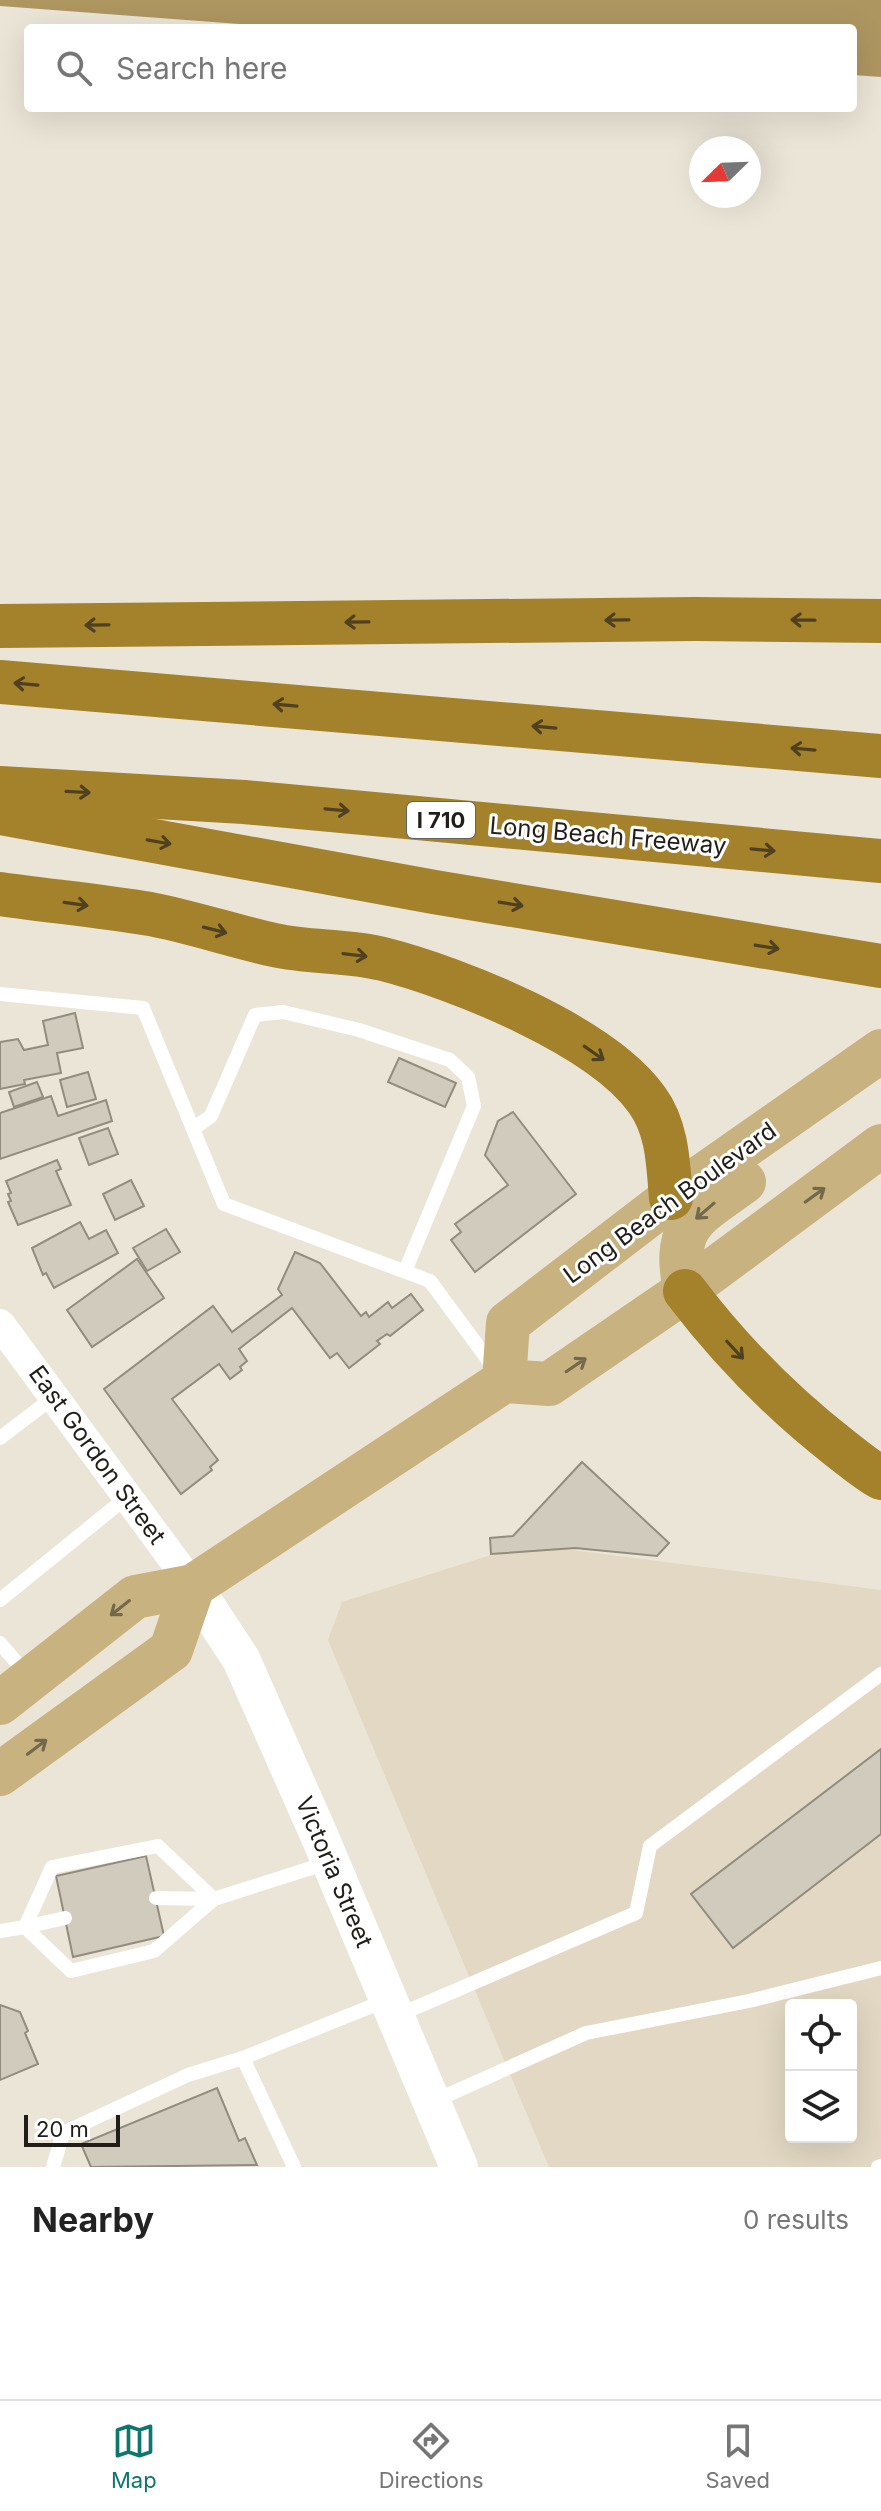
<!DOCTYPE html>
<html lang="en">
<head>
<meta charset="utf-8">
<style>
	:root { --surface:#fff; --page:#f6f6f6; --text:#222; --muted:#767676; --line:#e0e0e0; --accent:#0f766e }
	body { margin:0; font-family:Inter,sans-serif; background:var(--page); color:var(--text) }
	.controls { position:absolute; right:24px; bottom:24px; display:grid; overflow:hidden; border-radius:8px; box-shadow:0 8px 32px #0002 }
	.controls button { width:72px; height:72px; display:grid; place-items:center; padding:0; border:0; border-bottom:2px solid var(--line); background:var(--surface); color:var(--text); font:40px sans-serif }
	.compass { position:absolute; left:689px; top:136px; width:72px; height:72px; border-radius:50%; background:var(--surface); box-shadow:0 8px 32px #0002; rotate:247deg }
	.scale { position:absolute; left:24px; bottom:20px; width:96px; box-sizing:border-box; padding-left:8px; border:4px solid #211e19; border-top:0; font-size:22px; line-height:28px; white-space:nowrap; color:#211e19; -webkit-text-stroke:6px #fff; paint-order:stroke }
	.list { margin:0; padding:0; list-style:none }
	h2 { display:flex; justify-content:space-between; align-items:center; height:104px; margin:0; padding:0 32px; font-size:34px }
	h2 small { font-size:26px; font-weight:400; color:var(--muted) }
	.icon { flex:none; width:44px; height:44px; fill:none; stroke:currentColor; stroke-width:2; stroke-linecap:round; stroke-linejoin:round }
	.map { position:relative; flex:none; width:881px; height:2167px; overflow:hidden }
	.search { position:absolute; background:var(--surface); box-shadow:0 8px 32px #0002; left:24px; right:24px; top:24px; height:88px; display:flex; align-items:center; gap:20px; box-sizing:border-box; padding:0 28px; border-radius:8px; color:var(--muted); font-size:30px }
	.sheet { height:232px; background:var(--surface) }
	nav { display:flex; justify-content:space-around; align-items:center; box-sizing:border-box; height:112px; border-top:2px solid var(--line); background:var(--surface); font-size:22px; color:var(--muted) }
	nav a { display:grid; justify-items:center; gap:4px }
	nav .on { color:var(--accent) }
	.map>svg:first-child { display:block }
	.built { fill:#e2d8c3; fill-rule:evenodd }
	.water { fill:#ae9661 }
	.building { fill:#d1cbbd; stroke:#928c7f; stroke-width:2 }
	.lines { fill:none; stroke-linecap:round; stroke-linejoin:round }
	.service { stroke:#fff; stroke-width:14 }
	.minor { stroke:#fff; stroke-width:30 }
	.tertiary { stroke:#fff; stroke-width:38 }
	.primary { stroke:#c8b380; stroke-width:44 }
	.motorway { stroke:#a4812b; stroke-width:44 }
	.oneway { stroke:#4f411f }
	.oneway2 { stroke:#74684c }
	.labels { text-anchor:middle; stroke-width:6; stroke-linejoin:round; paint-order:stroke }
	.shield { fill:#fff; stroke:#64625e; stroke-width:2 }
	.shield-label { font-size:22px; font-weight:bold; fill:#211e19 }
	.street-label { font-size:24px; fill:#211e19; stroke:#fff }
</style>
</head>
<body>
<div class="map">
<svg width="881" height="2167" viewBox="0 0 881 2167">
	<rect width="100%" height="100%" fill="#ebe5d7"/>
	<path class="built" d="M526 1544 881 1590V2167H549L328 1640 342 1602ZM791 2005H851V2137H791Z"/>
	<path class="water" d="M0 0H881V77L853 75V28H293L0 6Z"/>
	<g class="building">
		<path d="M75 1013 83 1048 57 1053 61 1073 24 1080 25 1084 0 1089V1042L18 1039 24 1050 48 1045 43 1021Z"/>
		<path d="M399 1058 456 1083 445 1107 388 1082Z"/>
		<path d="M88 1072 96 1099 67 1107 60 1080Z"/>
		<path d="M37 1082 43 1097 14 1107 9 1092Z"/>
		<path d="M51 1096 58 1116 106 1100 112 1121 0 1159V1113Z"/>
		<path d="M513 1112 576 1194 475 1272 451 1240 461 1232 455 1224 508 1185 485 1155 498 1121Z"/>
		<path d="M108 1128 118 1154 89 1165 79 1138Z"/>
		<path d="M57 1160 61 1169 56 1171 71 1205 18 1225 8 1202 11 1201 8 1194 11 1193 6 1181Z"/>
		<path d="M131 1180 144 1206 115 1220 103 1194Z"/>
		<path d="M80 1222 89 1239 106 1230 118 1253 54 1288 46 1273 43 1275 32 1248Z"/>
		<path d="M166 1229 180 1252 147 1271 133 1248Z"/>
		<path d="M295 1252 320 1263 361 1316 366 1312 369 1317 388 1302 392 1308 411 1294 423 1310 390 1336 387 1334 377 1341 380 1344 349 1368 337 1353 330 1358 292 1308 239 1349 247 1361 240 1367 242 1370 230 1379 219 1364 172 1399 218 1460 210 1467 212 1470 181 1494 104 1389 213 1306 232 1332 282 1295 278 1289Z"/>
		<path d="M137 1259 164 1298 92 1347 67 1310Z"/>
		<path d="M582 1462 669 1543 657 1556 575 1548 491 1554 490 1538 513 1536Z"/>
		<path d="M881 1749V1834L733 1948 691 1894Z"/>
		<path d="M146 1856 164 1936 73 1957 56 1876Z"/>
		<path d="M0 2005 20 2012 28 2031 25 2033 38 2064 0 2080Z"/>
		<path d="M217 2088 239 2141 245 2138 257 2165 91 2167 81 2144Z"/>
	</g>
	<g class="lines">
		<g class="service">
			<path d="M0 994 143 1008 224 1204 430 1281 494 1368"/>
			<path d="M193 1129 211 1116 255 1015 283 1012 359 1030 450 1060 468 1077 474 1106 405 1271"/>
			<path d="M0 1438 54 1397"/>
			<path d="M0 1600 127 1497"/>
			<path d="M0 1643 28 1676"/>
			<path d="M156 1898 214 1899"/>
			<path d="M25 1927 52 1867 158 1846 214 1899"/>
			<path d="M25 1927 65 1918"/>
			<path d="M0 1931 25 1927 71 1971 154 1951 214 1899 330 1862"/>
			<path d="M396 2016 636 1913 650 1846 881 1674"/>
			<path d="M243 2058 387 2000"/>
			<path d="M432 2102 586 2033 749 2001 881 1968"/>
			<path d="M53 2167 63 2133 188 2075 243 2058 294 2167"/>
			<path d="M878 2167 881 2166"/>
		</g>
		<path class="minor" d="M0 1324 193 1586"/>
		<path class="tertiary" d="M193 1586 241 1659 319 1835 459 2167"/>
		<g class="primary">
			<path d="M685 1291C672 1224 694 1218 744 1182"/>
			<path d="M504 1381 508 1323 671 1198 881 1051"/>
			<path d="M0 1703 135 1597 193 1586 504 1381 549 1384 685 1291 881 1146"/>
			<path d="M0 1774 171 1650 193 1586"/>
		</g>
		<g class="motorway">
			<path d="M0 626 695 619 881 621"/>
			<path d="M0 682 881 756"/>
			<path d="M0 788 244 802 881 861"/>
			<path d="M0 813 434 892 881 966"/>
			<path d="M0 894C50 901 101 906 150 914 192 922 233 936 274 945 310 953 348 950 383 959 458 978 602 1036 647 1100 668 1129 668 1164 671 1198"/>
			<path d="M685 1291C729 1349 783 1404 841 1449 854 1459 867 1470 881 1478"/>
		</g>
	</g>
	<defs><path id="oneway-shaft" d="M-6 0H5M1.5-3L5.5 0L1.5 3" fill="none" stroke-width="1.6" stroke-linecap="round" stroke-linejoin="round" transform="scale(2)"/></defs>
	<g class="oneway">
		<use href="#oneway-shaft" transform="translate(617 620) rotate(179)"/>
		<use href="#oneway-shaft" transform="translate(803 620) rotate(-179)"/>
		<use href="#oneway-shaft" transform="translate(357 622) rotate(179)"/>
		<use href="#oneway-shaft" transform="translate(97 625) rotate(179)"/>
		<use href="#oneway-shaft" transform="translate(26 684) rotate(-175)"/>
		<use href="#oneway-shaft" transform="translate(285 705) rotate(-175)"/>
		<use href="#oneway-shaft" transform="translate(544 727) rotate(-175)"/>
		<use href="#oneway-shaft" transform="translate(803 749) rotate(-175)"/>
		<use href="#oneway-shaft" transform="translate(78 792) rotate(3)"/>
		<use href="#oneway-shaft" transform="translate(337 810) rotate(5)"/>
		<use href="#oneway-shaft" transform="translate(159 842) rotate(10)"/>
		<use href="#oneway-shaft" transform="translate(763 850) rotate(5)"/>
		<use href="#oneway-shaft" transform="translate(76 904) rotate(8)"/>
		<use href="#oneway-shaft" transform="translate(511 904) rotate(9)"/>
		<use href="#oneway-shaft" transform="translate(215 930) rotate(14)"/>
		<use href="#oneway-shaft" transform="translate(767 947) rotate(9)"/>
		<use href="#oneway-shaft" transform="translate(355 955) rotate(7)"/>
		<use href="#oneway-shaft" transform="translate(594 1053) rotate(35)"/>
		<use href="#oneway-shaft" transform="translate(735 1350) rotate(47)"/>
	</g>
	<g class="oneway2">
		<use href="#oneway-shaft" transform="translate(815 1195) rotate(-36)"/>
		<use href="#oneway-shaft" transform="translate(705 1211) rotate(139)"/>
		<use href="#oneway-shaft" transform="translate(576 1365) rotate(-34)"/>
		<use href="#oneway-shaft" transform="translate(120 1608) rotate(142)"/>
		<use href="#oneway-shaft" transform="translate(37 1747) rotate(-37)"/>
	</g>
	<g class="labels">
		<rect class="shield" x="407" y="802" width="68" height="36" rx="6"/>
		<g class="shield-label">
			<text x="441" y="828">I 710</text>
		</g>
		<g class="street-label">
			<text transform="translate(608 836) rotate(5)" y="8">Long Beach Freeway</text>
			<text transform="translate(670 1203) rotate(-36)" y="8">Long Beach Boulevard</text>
			<text transform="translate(97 1455) rotate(54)" y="8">East Gordon Street</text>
			<text transform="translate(334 1872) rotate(67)" y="8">Victoria Street</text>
		</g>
	</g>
</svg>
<div class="controls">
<button><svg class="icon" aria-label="locate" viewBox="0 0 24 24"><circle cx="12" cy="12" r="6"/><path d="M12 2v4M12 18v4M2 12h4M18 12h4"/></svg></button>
<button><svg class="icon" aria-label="layers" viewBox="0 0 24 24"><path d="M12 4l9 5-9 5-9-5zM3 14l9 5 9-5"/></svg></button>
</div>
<svg class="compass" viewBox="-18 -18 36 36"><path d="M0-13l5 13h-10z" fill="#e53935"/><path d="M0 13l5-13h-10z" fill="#767676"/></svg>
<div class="scale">20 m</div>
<div class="search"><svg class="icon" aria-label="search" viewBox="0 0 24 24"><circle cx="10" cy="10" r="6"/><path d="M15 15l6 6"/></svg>Search here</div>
</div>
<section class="sheet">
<h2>Nearby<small>0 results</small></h2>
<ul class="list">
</ul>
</section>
<nav>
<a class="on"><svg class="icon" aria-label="map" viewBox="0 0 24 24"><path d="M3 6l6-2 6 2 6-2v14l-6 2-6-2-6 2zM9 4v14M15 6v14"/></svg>Map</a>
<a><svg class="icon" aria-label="directions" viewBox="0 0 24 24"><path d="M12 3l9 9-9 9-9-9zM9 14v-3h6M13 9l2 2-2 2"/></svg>Directions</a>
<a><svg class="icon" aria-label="saved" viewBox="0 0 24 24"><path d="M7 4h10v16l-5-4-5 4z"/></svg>Saved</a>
</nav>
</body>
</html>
